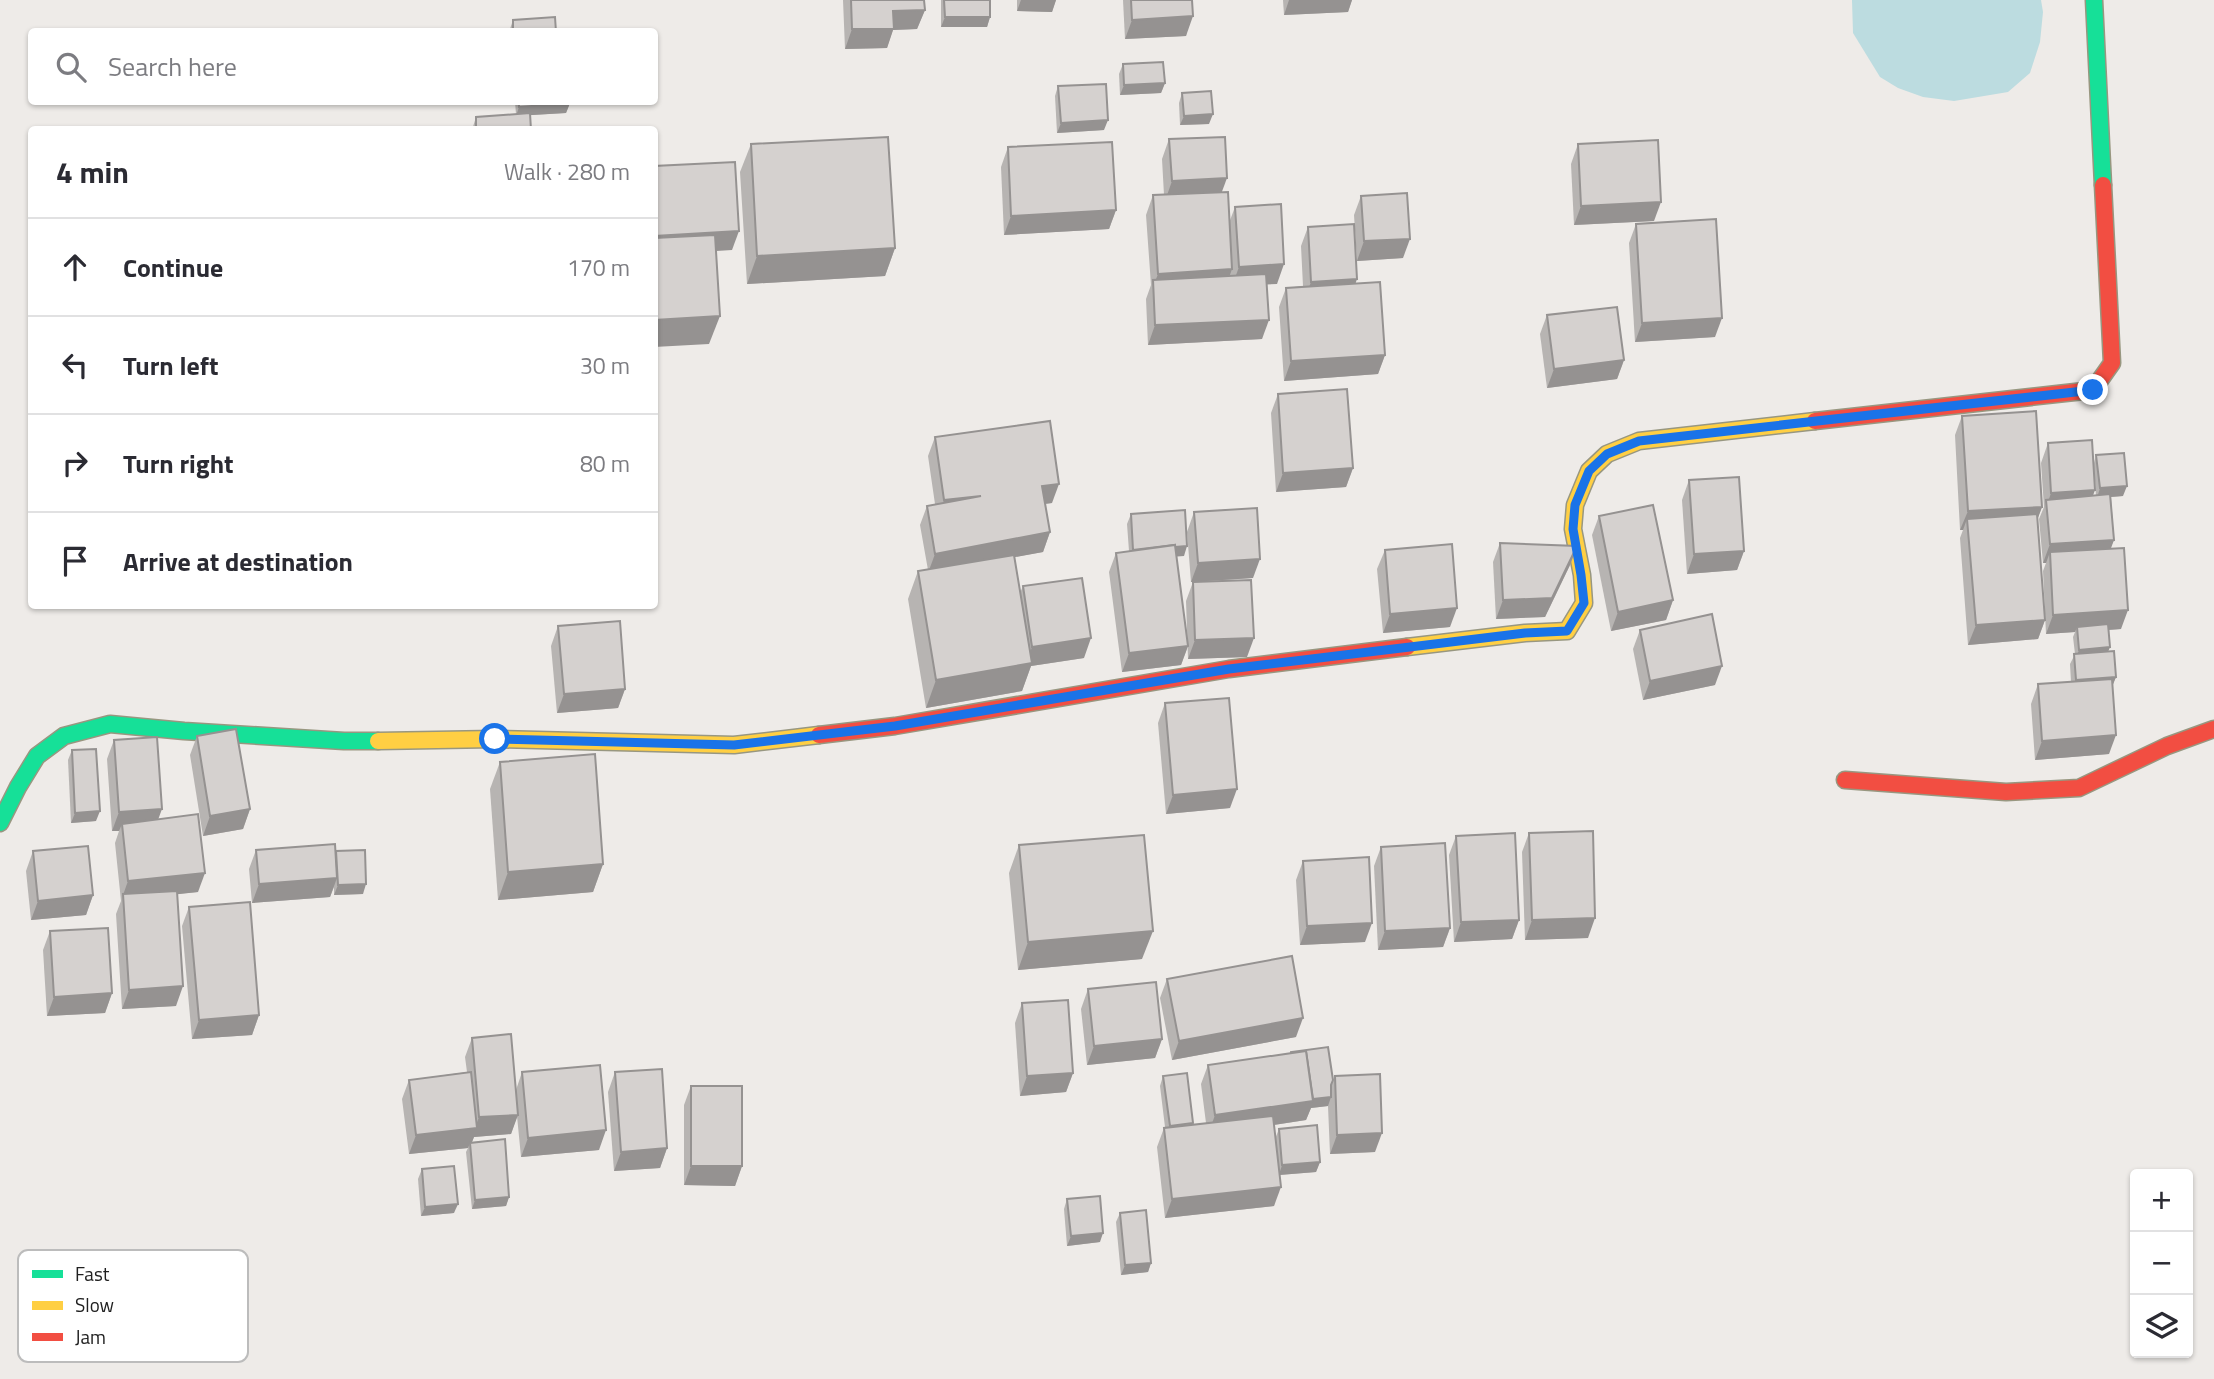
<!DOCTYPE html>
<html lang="en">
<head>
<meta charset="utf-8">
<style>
	:root { --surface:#fff; --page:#f7f7f7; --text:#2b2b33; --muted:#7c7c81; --line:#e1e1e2 }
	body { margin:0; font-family:"Titillium Web",sans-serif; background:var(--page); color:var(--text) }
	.controls { position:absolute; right:21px; bottom:21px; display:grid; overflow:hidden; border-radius:7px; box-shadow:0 2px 5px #0004 }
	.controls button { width:63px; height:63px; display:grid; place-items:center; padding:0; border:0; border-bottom:2px solid var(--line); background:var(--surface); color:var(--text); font:35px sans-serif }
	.stop { position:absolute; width:21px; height:21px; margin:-16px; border:5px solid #1a73e8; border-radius:50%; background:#fff }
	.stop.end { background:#1a73e8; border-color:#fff; box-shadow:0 2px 7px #0008 }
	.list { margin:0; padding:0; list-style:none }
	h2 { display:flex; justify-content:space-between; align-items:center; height:91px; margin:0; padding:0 28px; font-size:30px }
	h2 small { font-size:23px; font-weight:400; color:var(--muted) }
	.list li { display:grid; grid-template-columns:46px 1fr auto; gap:21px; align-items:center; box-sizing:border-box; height:98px; padding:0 28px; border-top:2px solid var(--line) }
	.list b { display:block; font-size:26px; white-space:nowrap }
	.list em { font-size:23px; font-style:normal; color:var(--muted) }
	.icon { flex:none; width:38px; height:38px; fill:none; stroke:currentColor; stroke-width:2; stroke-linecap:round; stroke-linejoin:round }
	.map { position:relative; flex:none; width:2214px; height:1379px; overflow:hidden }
	.search { position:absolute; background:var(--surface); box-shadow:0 2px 5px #0004; left:28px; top:28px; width:630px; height:77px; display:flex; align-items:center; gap:18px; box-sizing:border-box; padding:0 24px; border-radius:7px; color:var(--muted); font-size:26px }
	.panel { position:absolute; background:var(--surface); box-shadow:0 2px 5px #0004; left:28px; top:126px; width:630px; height:483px; border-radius:7px }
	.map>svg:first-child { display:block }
	.water { fill:#bcdce0 }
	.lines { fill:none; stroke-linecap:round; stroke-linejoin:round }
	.fast-casing { stroke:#989780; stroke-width:19 }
	.slow-casing { stroke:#989780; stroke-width:19 }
	.jam-casing { stroke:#989780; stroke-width:19 }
	.fast { stroke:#16e098; stroke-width:16 }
	.slow { stroke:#ffcf43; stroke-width:16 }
	.jam { stroke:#f24e42; stroke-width:16 }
	.wall { fill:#b7b4b2; fill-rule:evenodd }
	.shaded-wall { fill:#959291 }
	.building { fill:#d5d1cf; stroke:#959291; stroke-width:2 }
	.route { stroke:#1a73e8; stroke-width:9 }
	.key { fill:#fff; stroke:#bcbcbc; stroke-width:2 }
	.key-label { font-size:19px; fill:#202020 }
</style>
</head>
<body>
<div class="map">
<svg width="2214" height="1379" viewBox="0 0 2214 1379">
	<rect width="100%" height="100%" fill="#eeebe8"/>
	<path class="water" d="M1852 0H2041L2043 12 2040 42 2030 73 2008 92 1954 101 1923 97 1898 88 1880 77 1853 33Z"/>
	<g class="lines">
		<g class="fast-casing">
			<g id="fast">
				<path d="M2094 0 2103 185"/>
				<path d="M0 823 18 787 37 756 64 736 110 724 184 731 344 741H378"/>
			</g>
		</g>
		<g class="slow-casing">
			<g id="slow">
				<path d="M1407 647 1525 633 1567 631 1584 603 1582 575 1573 529 1575 505 1589 471 1607 454 1639 441 1815 421"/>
				<path d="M378 741 495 739 734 745 819 735"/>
			</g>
		</g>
		<g class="jam-casing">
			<g id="jam">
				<path d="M1815 421 2093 390 2112 363 2103 185"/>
				<path d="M819 735 895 726 1229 669 1407 647"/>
				<path d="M1845 780 2006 792 2079 788 2167 746 2214 729"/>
			</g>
		</g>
		<use href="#fast" class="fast"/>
		<use href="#slow" class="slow"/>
		<use href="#jam" class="jam"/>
	</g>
	<g class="wall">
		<path d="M843 0H924L925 10 917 29 893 30 887 48 845 49Z"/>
		<path d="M941 0H990V17L987 27H941Z"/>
		<path d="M1017 0H1056L1052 12 1017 11Z"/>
		<path d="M1123 0H1192L1186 36 1125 39Z"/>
		<path d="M1283 0H1352L1348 12 1284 15Z"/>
		<path d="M513 20 556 32H509Z"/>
		<path d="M1123 64 1165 83 1161 93 1120 95 1119 74Z"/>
		<path d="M1058 86 1104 130 1057 133 1055 96Z"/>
		<path d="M1182 93 1209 124 1180 125 1179 103Z"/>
		<path d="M515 102H570V103L566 113 530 115 531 130H472L476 117 516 114Z"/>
		<path d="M1169 139 1222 192 1229 223 1235 207 1277 284H1267L1262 339 1148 345 1146 299 1151 285 1146 215 1153 195H1164L1162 159Z"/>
		<path d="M751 144 895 248 885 276 747 284 740 172Z"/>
		<path d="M1578 144 1654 221 1574 225 1571 164Z"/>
		<path d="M1008 147 1116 210 1109 229 1004 235 1001 167Z"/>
		<path d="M1361 196 1403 258 1357 261 1354 215Z"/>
		<path d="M1636 224 1715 337 1635 342 1629 243Z"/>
		<path d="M1308 227 1356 283 1385 355 1378 374 1284 381 1279 307 1286 288 1303 286 1301 246Z"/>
		<path d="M1547 315 1624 360 1617 379 1547 388 1540 334Z"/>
		<path d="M1278 394 1353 468 1346 487 1276 492 1271 413Z"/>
		<path d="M1962 416 2042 507 2037 520 2045 620 2038 639 1968 645 1960 538 1963 530H1960L1955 435Z"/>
		<path d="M935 437 1052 503 1045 504 1050 532 1043 552 1014 557 1020 593 1023 586 1084 658 1031 666 1022 691 926 708 908 599 918 571 928 570 920 525 927 506 935 504 928 456Z"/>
		<path d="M2048 443 2094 463 2096 455 2123 496 2111 497 2114 540 2110 548 2121 629 2109 630 2108 651 2116 677 2112 686 2109 754 2035 760 2031 704 2038 684 2071 682 2070 664 2075 654 2073 637 2075 632 2046 634 2043 571 2046 563H2043L2039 519 2044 507 2041 463ZM2095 480 2096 496H2093Z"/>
		<path d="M1689 480 1744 551 1737 570 1687 574 1682 500Z"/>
		<path d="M1194 512 1253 578 1196 582 1247 657 1188 659 1186 601 1193 582H1191L1187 532Z"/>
		<path d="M1131 514 1184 556H1176L1188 646 1181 665 1122 672 1109 572 1116 553 1129 551 1127 524Z"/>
		<path d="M1599 516 1673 600 1666 620 1611 631 1592 535Z"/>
		<path d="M1500 543 1577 546 1570 565 1545 617 1496 619 1493 562Z"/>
		<path d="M1385 550 1450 627 1383 633 1377 569Z"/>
		<path d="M558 626 625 689 618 708 557 713 551 646Z"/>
		<path d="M1640 630 1715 685 1643 700 1633 649Z"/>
		<path d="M1165 703 1230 808 1166 814 1158 723Z"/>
		<path d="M197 736 250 809 243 829 203 836 190 755Z"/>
		<path d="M114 740 198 892 177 894 176 1006 122 1009 116 914 121 901 115 843 119 831H112L107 759Z"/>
		<path d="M72 750 96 821 71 823 68 760Z"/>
		<path d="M500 762 603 864 593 892 498 900 490 789Z"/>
		<path d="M1529 833 1588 938 1525 940 1522 852Z"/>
		<path d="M1456 836 1519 920 1512 939 1454 942 1449 855Z"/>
		<path d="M1019 845 1142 959 1018 970 1009 873Z"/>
		<path d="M1381 847 1450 928 1443 947 1378 950 1374 866Z"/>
		<path d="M256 850 335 854 363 894 334 895V887L330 897 252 903 249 869Z"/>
		<path d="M33 851 93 895 86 915 31 920 26 871Z"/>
		<path d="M1303 861 1365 942 1300 945 1296 880Z"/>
		<path d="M189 907 259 1015 252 1035 192 1039 182 926Z"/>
		<path d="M50 931 112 993 105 1013 47 1016 43 950Z"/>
		<path d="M1167 979 1296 1037 1172 1060 1160 998Z"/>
		<path d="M1088 989 1162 1039 1155 1058 1087 1065 1081 1009Z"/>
		<path d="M1022 1003 1073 1073 1066 1092 1020 1096 1015 1023Z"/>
		<path d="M472 1038 516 1090 522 1072 599 1150 521 1157 517 1116 511 1134 474 1137 472 1142 509 1197 506 1206 472 1209 466 1152 468 1148 409 1154 402 1099 409 1080 467 1072 465 1057Z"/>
		<path d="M1208 1065 1333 1081 1335 1076 1375 1152 1330 1154 1328 1106 1311 1108 1306 1120 1274 1125 1275 1139 1279 1129 1320 1162 1316 1172 1279 1175 1274 1206 1165 1218 1157 1147 1164 1128 1165 1127 1160 1086 1163 1076 1193 1125 1206 1123 1201 1084Z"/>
		<path d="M615 1072 667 1148 660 1168 614 1171 608 1092Z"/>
		<path d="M691 1086 742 1166 735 1186 684 1185V1105Z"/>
		<path d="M422 1169 454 1213 421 1216 418 1179Z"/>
		<path d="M1067 1199 1100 1242 1067 1246 1064 1209Z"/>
		<path d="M1120 1213 1151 1263 1148 1272 1121 1275 1116 1222Z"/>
	</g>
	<g class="shaded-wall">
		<path d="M1021 0H1056L1052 12 1017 11Z"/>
		<path d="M1289 0H1352L1348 12 1284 15Z"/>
		<path d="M925 10 917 29 893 30 887 48 845 49 852 29 893 11Z"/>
		<path d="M1193 16 1186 36 1125 39 1132 20Z"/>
		<path d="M945 17H990L987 27H941Z"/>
		<path d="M1165 83 1161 93 1120 95 1124 85Z"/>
		<path d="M570 103 566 113 516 116 519 107Z"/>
		<path d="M1213 114 1209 124 1180 125 1184 116Z"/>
		<path d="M1108 120 1104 130 1057 133 1061 123Z"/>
		<path d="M1227 178 1220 197 1165 201 1172 181Z"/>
		<path d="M1661 202 1654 221 1574 225 1581 206Z"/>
		<path d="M1116 210 1109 229 1004 235 1011 216Z"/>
		<path d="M739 231 732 250 654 255V236Z"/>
		<path d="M1410 239 1403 258 1357 261 1364 241Z"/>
		<path d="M895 248 885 276 747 284 757 256Z"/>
		<path d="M1284 264 1277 284 1232 286 1239 267Z"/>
		<path d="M1232 269 1225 289 1153 287 1158 274Z"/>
		<path d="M1357 279 1350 299 1304 301 1311 282Z"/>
		<path d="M720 316 709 344 654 347V320Z"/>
		<path d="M1722 318 1715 337 1635 342 1642 323Z"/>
		<path d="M1269 320 1262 339 1148 345 1155 325Z"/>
		<path d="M1385 355 1378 374 1284 381 1291 361Z"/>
		<path d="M1624 360 1617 379 1547 388 1554 369Z"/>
		<path d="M1353 468 1346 487 1276 492 1283 473Z"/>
		<path d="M1059 484 1052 503 1035 505 1042 486Z"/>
		<path d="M2127 486 2123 496 2097 498 2100 488Z"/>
		<path d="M2095 490 2088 509 2047 505 2051 493Z"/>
		<path d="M981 496 937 519 944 500Z"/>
		<path d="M2042 507 2035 526 1967 519 1963 530H1960L1968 511Z"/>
		<path d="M1050 532 1043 552 928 573 935 554Z"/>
		<path d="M2114 540 2107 559 2050 552 2046 563H2043L2050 544Z"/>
		<path d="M1187 546 1184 556 1130 560 1133 550Z"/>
		<path d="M1577 546 1570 565 1545 617 1496 619 1503 600Z"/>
		<path d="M1744 551 1737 570 1687 574 1694 554Z"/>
		<path d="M1260 559 1253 578 1191 582 1198 563Z"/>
		<path d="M1673 600 1666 620 1611 631 1618 612Z"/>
		<path d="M1457 608 1450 627 1383 633 1390 614Z"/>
		<path d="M2128 610 2121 629 2077 632V627L2075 632 2046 634 2053 615Z"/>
		<path d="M2045 620 2038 639 1968 645 1976 625Z"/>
		<path d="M1091 638 1084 658 1031 666 1022 691 926 708 936 680 1026 664 1032 647Z"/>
		<path d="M1254 638 1247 657 1188 659 1195 640Z"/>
		<path d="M1188 646 1181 665 1122 672 1129 653Z"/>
		<path d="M2110 647 2106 657 2075 660 2079 650Z"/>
		<path d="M1722 666 1715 685 1643 700 1650 681Z"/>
		<path d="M2116 677 2112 687 2072 690 2076 680Z"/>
		<path d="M625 689 618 708 557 713 564 694Z"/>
		<path d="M2116 735 2109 754 2035 760 2042 741Z"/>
		<path d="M1237 789 1230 808 1166 814 1173 795Z"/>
		<path d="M162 809 155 828 122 824 119 831H112L119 812Z"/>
		<path d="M250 809 243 829 203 836 210 816Z"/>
		<path d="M100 811 96 821 71 823 75 813Z"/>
		<path d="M603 864 593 892 498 900 508 872Z"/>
		<path d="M205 873 198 892 124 900 123 895 128 881Z"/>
		<path d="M337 878 330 897 252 903 259 884Z"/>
		<path d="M366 884 363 894 334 895 338 885Z"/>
		<path d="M93 895 86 915 31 920 38 901Z"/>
		<path d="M1595 918 1588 938 1525 940 1532 920Z"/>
		<path d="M1519 920 1512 939 1454 942 1461 922Z"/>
		<path d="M1372 923 1365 942 1300 945 1307 926Z"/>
		<path d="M1450 928 1443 947 1378 950 1385 931Z"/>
		<path d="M1153 931 1142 959 1018 970 1028 942Z"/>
		<path d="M183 986 176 1006 122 1009 129 990Z"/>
		<path d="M112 993 105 1013 47 1016 54 997Z"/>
		<path d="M259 1015 252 1035 192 1039 199 1020Z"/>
		<path d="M1303 1018 1296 1037 1172 1060 1179 1041Z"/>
		<path d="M1162 1039 1155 1058 1087 1065 1094 1046Z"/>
		<path d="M1073 1073 1066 1092 1020 1096 1027 1076Z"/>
		<path d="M1331 1097 1328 1106 1311 1108 1306 1120 1208 1135 1215 1115 1308 1099Z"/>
		<path d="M518 1115 511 1134 474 1137 470 1147V1143L468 1148 409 1154 416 1135 475 1128 479 1117Z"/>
		<path d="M606 1130 599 1150 521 1157 528 1138Z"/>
		<path d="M1382 1133 1375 1152 1330 1154 1337 1135Z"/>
		<path d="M667 1148 660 1168 614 1171 621 1152Z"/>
		<path d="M1320 1162 1316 1172 1279 1175 1282 1165Z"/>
		<path d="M691 1166H742L735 1186 684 1185Z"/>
		<path d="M1281 1187 1274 1206 1165 1218 1172 1199Z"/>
		<path d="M509 1197 506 1206 472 1209 475 1200Z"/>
		<path d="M458 1204 454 1213 421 1216 425 1207Z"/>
		<path d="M1103 1233 1100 1242 1067 1246 1071 1236Z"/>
		<path d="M1151 1263 1148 1272 1121 1275 1125 1265Z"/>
	</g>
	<g class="building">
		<path d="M851 0H924L925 10 893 11 894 29H852Z"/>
		<path d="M944 0H990V17H945Z"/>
		<path d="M1131 0H1192L1193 16 1132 20Z"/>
		<path d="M555 17 556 32H513V20Z"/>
		<path d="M1163 62 1165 83 1124 85 1123 64Z"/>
		<path d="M1106 84 1108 120 1061 123 1058 86Z"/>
		<path d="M1211 91 1213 114 1184 116 1182 93Z"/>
		<path d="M519 102H570V103L519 107Z"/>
		<path d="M530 113 531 130H476V117Z"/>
		<path d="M888 137 895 248 757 256 751 144Z"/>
		<path d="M1225 137 1227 178 1172 181 1169 139Z"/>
		<path d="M1658 140 1661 202 1581 206 1578 144Z"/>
		<path d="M1112 142 1116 210 1011 216 1008 147Z"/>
		<path d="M735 162 739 231 654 236V166Z"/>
		<path d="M1228 192 1232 269 1158 274 1153 195Z"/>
		<path d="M1407 193 1410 239 1364 241 1361 196Z"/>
		<path d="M1281 204 1284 264 1239 267 1235 207Z"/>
		<path d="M1716 219 1722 318 1642 323 1636 224Z"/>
		<path d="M1354 224 1357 279 1311 282 1308 227Z"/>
		<path d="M715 235 720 316 654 320V238Z"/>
		<path d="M1266 274 1269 320 1155 325 1153 280Z"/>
		<path d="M1380 282 1385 355 1291 361 1286 288Z"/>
		<path d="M1617 307 1624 360 1554 369 1547 315Z"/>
		<path d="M1347 389 1353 468 1283 473 1278 394Z"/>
		<path d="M2036 411 2042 507 1968 511 1962 416Z"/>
		<path d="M1050 421 1059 484 1042 486 1050 532 935 554 927 506 981 496 944 500 935 437Z"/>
		<path d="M2092 440 2095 490 2051 493 2048 443Z"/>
		<path d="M2124 453 2127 486 2100 488 2096 455Z"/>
		<path d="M1739 477 1744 551 1694 554 1689 480Z"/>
		<path d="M2110 494 2114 540 2050 544 2046 500Z"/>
		<path d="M1653 505 1673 600 1618 612 1599 516Z"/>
		<path d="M1257 508 1260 559 1198 563 1194 512Z"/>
		<path d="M1185 510 1187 546 1175 547V545L1133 550 1131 514Z"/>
		<path d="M2037 514 2045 620 1976 625 1967 519Z"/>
		<path d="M1500 543 1577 546 1552 598 1503 600Z"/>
		<path d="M1452 544 1457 608 1390 614 1385 550Z"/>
		<path d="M1175 545 1188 646 1129 653 1116 553Z"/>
		<path d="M2124 548 2128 610 2053 615 2050 552Z"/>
		<path d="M1014 555 1032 663 936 680 918 571Z"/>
		<path d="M1082 578 1091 638 1032 647 1023 586Z"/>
		<path d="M1251 580 1254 638 1195 640 1193 582Z"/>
		<path d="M1712 614 1722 666 1650 681 1640 630Z"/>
		<path d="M620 621 625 689 564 694 558 626Z"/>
		<path d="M2108 624 2110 647 2079 650 2077 627Z"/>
		<path d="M2114 651 2116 677 2076 680 2074 654Z"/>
		<path d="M2112 679 2116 735 2042 741 2038 684Z"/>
		<path d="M1229 698 1237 789 1173 795 1165 703Z"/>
		<path d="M236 729 250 809 210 816 197 736Z"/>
		<path d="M157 737 162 809 119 812 114 740Z"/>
		<path d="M96 749 100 811 75 813 72 750Z"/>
		<path d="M595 754 603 864 508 872 500 762Z"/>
		<path d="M198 814 205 873 128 881 122 824Z"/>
		<path d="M1593 831 1595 918 1532 920 1529 833Z"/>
		<path d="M1515 833 1519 920 1461 922 1456 836Z"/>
		<path d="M1144 835 1153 931 1028 942 1019 845Z"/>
		<path d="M1445 843 1450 928 1385 931 1381 847Z"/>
		<path d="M335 844 337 878 259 884 256 850Z"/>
		<path d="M88 846 93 895 38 901 33 851Z"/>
		<path d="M365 850 366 884 338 885 336 851Z"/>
		<path d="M1369 857 1372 923 1307 926 1303 861Z"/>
		<path d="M177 891 183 986 129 990 123 894Z"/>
		<path d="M250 902 259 1015 199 1020 189 907Z"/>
		<path d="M108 928 112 993 54 997 50 931Z"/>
		<path d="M1292 956 1303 1018 1179 1041 1167 979Z"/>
		<path d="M1156 982 1162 1039 1094 1046 1088 989Z"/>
		<path d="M1068 1000 1073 1073 1027 1076 1022 1003Z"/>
		<path d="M511 1034 518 1115 479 1117 472 1038Z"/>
		<path d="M1328 1047 1333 1080 1331 1085V1097L1313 1099 1306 1051 1291 1053V1052Z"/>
		<path d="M1306 1051 1313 1101 1215 1115 1208 1065Z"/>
		<path d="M600 1065 606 1130 528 1138 522 1072Z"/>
		<path d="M662 1069 667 1148 621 1152 615 1072Z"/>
		<path d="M471 1072 477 1128 416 1135 409 1080Z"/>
		<path d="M1187 1073 1193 1123 1170 1126 1163 1076Z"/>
		<path d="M1380 1074 1382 1133 1337 1135 1335 1076Z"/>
		<rect x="691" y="1086" width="51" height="80"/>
		<path d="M1273 1116 1281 1187 1172 1199 1164 1128Z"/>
		<path d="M1317 1125 1320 1162 1282 1165 1279 1129Z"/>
		<path d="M505 1139 509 1197 475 1200 470 1143Z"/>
		<path d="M454 1166 458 1204 425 1207 422 1169Z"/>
		<path d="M1100 1196 1103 1233 1071 1236 1067 1199Z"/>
		<path d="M1146 1210 1151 1263 1125 1265 1120 1213Z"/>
	</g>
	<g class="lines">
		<path class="route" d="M495 739 734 745 895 726 1229 669 1525 633 1567 631 1584 603 1581 575 1573 529 1575 505 1589 471 1607 454 1639 441 2093 390"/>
	</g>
	<rect x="18" y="1250" width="230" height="112" rx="10" class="key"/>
	<rect x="32" y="1270" width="31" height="8" fill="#16e098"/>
	<rect x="32" y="1301" width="31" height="9" fill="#ffcf43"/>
	<rect x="32" y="1333" width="31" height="8" fill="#f24e42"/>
	<g class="key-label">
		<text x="75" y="1281">Fast</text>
		<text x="75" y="1312">Slow</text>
		<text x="75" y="1344">Jam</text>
	</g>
</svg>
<div class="controls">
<button>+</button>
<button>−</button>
<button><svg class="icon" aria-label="layers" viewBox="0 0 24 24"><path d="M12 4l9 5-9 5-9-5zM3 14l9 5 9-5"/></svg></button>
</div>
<div class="stop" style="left:495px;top:739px"></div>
<div class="stop end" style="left:2093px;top:390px"></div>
<div class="search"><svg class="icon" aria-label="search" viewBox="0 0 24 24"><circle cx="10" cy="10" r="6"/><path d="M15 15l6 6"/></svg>Search here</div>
<section class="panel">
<h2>4 min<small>Walk · 280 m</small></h2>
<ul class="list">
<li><svg class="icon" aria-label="ahead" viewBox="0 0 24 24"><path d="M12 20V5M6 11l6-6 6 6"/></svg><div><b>Continue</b></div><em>170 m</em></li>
<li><svg class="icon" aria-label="left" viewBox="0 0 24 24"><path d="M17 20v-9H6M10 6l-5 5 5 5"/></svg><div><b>Turn left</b></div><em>30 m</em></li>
<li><svg class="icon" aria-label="right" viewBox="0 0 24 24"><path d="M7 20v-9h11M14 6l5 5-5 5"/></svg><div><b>Turn right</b></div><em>80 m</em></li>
<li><svg class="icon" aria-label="arrive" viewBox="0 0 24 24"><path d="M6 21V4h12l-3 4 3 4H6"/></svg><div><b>Arrive at destination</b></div></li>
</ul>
</section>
</div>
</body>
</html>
